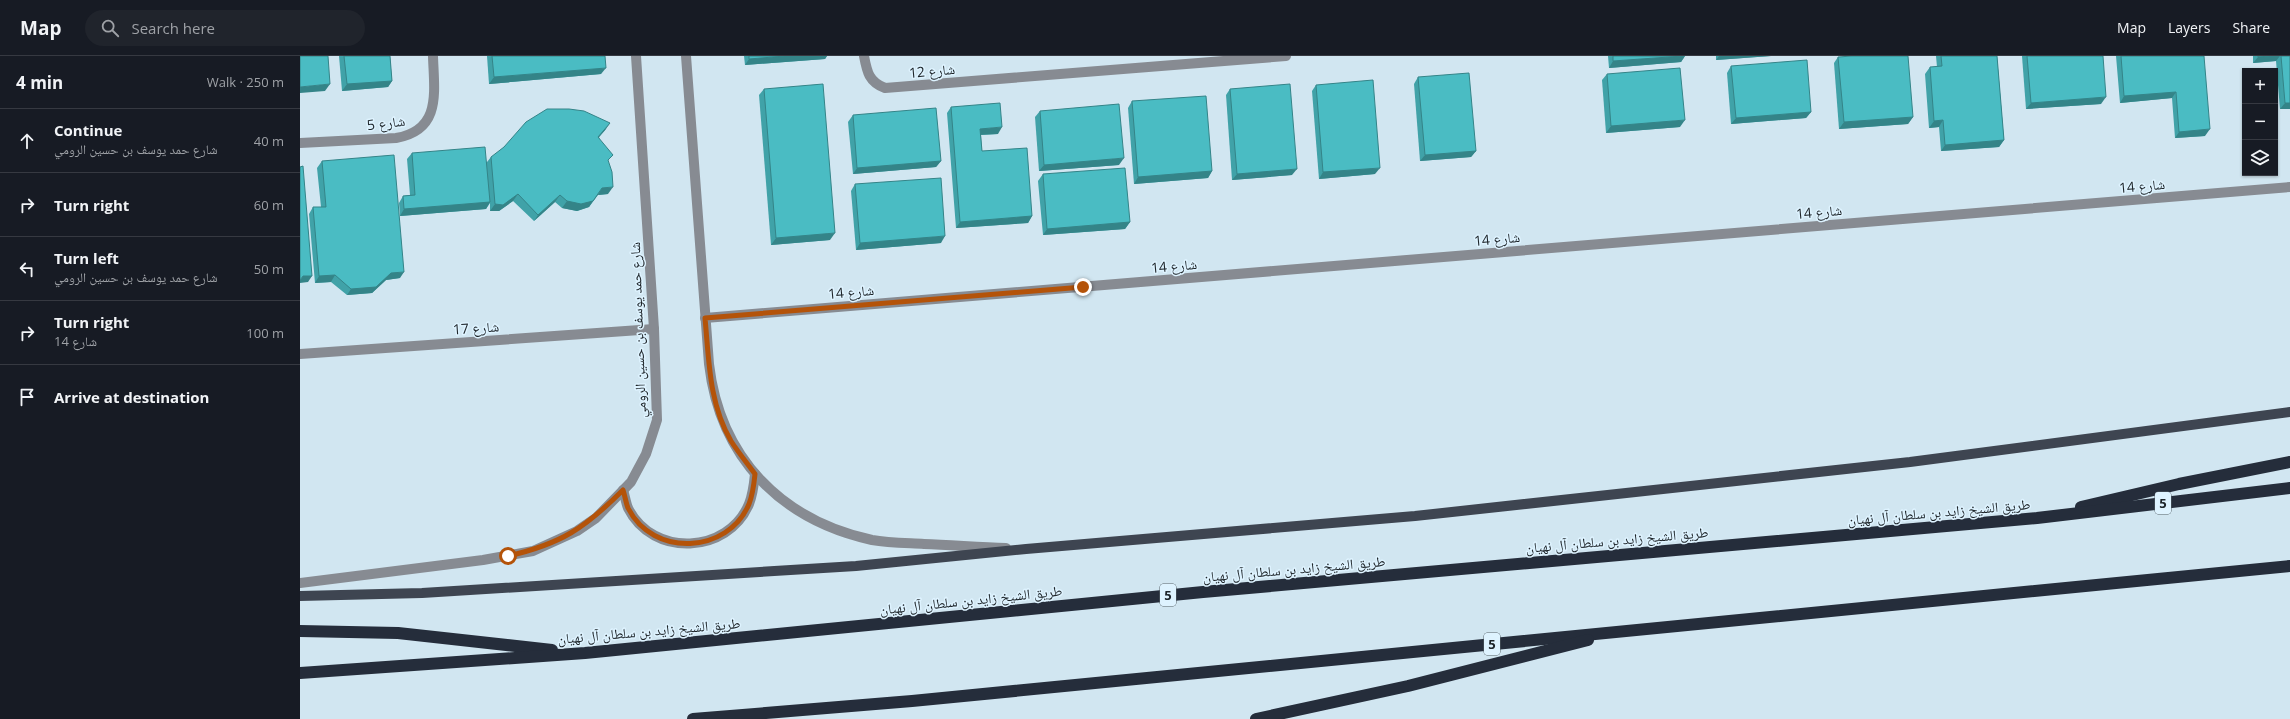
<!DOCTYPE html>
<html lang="en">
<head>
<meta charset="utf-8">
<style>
	:root { --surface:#171b24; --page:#20242c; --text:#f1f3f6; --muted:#9ea1a6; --line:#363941 }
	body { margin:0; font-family:"Open Sans","Noto Naskh Arabic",sans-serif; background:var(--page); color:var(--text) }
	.controls { position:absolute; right:12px; top:12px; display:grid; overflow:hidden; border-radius:0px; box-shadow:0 1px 3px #0004 }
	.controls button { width:36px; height:36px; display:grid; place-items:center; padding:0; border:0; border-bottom:1px solid var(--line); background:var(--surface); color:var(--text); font:20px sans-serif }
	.stop { position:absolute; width:12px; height:12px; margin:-9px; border:3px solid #b45309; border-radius:50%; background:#fff }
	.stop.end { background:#b45309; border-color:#fff; box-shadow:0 1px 4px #0008 }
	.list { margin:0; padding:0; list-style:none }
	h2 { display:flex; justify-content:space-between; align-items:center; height:52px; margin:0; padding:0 16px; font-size:17px }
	h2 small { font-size:13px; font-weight:400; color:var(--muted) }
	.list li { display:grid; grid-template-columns:26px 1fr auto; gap:12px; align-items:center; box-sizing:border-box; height:64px; padding:0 16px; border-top:1px solid var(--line) }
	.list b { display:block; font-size:15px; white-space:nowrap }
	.list p { margin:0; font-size:13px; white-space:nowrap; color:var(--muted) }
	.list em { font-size:13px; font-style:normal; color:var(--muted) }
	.icon { flex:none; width:22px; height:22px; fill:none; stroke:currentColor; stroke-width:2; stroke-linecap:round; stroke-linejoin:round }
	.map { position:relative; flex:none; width:1990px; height:663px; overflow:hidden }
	header { display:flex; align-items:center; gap:24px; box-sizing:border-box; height:56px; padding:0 20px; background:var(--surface); border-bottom:1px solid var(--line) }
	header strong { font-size:19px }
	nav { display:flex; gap:22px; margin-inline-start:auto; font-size:14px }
	.search { width:280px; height:36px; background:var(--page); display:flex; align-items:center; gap:10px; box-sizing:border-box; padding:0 14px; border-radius:22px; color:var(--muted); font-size:15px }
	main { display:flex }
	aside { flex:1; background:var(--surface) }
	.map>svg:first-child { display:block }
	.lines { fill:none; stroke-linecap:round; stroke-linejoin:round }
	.minor { stroke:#878b92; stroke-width:10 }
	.major { stroke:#3e4551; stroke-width:10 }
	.highway { stroke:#252d3b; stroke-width:12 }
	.wall { fill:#40a2a8 }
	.shaded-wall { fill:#348488 }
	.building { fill:#4abcc3; stroke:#348488 }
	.route { stroke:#b45309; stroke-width:5 }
	.labels { text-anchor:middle; stroke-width:3; stroke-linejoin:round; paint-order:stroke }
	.shield { fill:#def3ff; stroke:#576269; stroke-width:1 }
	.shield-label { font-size:13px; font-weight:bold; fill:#1d2429 }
	.street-label { font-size:14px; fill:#1d2429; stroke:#def3ff }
</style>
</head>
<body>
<header>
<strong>Map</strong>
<div class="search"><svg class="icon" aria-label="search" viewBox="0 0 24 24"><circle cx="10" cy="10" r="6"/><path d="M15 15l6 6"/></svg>Search here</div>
<nav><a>Map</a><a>Layers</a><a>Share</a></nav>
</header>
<main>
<aside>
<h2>4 min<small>Walk · 250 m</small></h2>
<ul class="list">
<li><svg class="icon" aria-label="ahead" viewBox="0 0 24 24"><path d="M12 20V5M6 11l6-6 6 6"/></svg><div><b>Continue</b><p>شارع حمد يوسف بن حسين الرومي</p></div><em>40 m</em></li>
<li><svg class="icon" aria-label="right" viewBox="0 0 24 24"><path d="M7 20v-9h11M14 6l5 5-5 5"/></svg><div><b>Turn right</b></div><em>60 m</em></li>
<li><svg class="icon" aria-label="left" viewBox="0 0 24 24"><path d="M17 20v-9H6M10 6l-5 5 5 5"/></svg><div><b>Turn left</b><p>شارع حمد يوسف بن حسين الرومي</p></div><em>50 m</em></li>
<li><svg class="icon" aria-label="right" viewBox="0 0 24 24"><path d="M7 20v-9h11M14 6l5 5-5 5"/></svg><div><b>Turn right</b><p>شارع 14</p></div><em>100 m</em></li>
<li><svg class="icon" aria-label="arrive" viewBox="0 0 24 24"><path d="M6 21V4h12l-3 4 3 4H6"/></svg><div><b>Arrive at destination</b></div></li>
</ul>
</aside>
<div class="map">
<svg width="1990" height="663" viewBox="0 0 1990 663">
	<rect width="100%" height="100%" fill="#d1e6f1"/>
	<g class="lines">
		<g class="minor">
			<path d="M386 0 409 308C420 402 481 464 572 484 589 487 607 487 624 488 651 489 678 491 706 492"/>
			<path d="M564 0C567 16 569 26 585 32L986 0"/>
			<path d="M0 87 96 82C142 74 134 36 133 0"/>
			<path d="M405 262 1990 131"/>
			<path d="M0 298 354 273"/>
			<path d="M323 434C325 440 326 447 328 452 353 502 428 498 449 448 453 438 454 428 455 418"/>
			<path d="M0 527 183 504 233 495 277 475 296 462 331 426 346 398 357 364 354 273 336 0"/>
		</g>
		<path class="major" d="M0 540 122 537 556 510 726 493 1115 460 1610 406 1990 356"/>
		<g class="highway">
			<path d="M1781 451 1879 428 1990 406"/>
			<path d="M0 575 98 577 252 594"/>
			<path d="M0 617 285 597 903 536 1737 462 1990 432"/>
			<path d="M393 663 612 645 1990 510"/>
			<path d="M956 663 1108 630 1288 584"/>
		</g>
	</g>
	<g class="wall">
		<path d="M39 0H90L92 25 88 31 42 35Z"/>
		<path d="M187 0H305L301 18 189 28Z"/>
		<path d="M444 0H527L525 3 445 9Z"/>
		<path d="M1308 0H1385L1381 6 1309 12Z"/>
		<path d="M1416 0H1471L1416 4Z"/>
		<path d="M1636 0H1697L1704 84 1699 91 1641 95 1639 71 1629 72 1625 18 1630 11H1637Z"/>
		<path d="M1722 0H1803L1801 48 1726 53Z"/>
		<path d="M1816 0H1904L1905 80 1875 82 1872 42 1820 47Z"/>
		<path d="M1953 0H1990V53H1980L1976 5 1953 7Z"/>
		<path d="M1538 1 1613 61 1608 68 1539 73 1534 7Z"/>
		<path d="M1431 10 1511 56 1506 62 1431 68 1427 17Z"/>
		<path d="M1307 18 1380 71 1306 77 1302 24Z"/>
		<path d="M1118 21 1176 95 1171 101 1120 105 1114 28Z"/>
		<path d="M1016 29 1075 118 1019 123 1012 35Z"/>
		<path d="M464 33 530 184 471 189 459 39Z"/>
		<path d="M930 33 992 119 932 124 926 39Z"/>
		<path d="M832 45 912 115 908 122 834 128 828 52Z"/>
		<path d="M651 51 698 78 681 79 682 95 732 160 728 167 656 172 647 57Z"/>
		<path d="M740 55 819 109 739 115 735 61Z"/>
		<path d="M553 59 641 105 636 111 553 118 548 66Z"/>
		<path d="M306 73 299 81 308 105V138L298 139 289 151 277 155 262 152 255 146 234 165 213 145 199 155H190V147L186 153 100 160 99 147 103 140 110 139 107 103 112 97 187 106 191 101Z"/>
		<path d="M22 105 100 222 86 224 72 237 47 239 31 226 15 227 9 158 13 151H21L17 112Z"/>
		<path d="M743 118 830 166 825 173 743 179 738 125Z"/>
		<path d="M555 128 641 187 556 194 551 135Z"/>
	</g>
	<g class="shaded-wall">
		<path d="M485 0H527L525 3 445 9 449 3Z"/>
		<path d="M1385 0 1381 6 1309 12 1313 5Z"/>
		<path d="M1419 0H1471L1416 4Z"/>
		<path d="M1970 0H1980L1976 5 1953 7 1958 1Z"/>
		<path d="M306 12 301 18 189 28 194 21Z"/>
		<path d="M92 25 88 31 42 35 47 28Z"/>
		<path d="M30 28 25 35 0 37V31Z"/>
		<path d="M1876 36 1872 42 1820 47 1824 40Z"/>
		<path d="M1806 41 1801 48 1726 53 1731 47Z"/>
		<path d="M1985 47H1990V53H1980Z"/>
		<path d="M1511 56 1506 62 1431 68 1436 62Z"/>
		<path d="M1613 61 1608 68 1539 73 1544 66Z"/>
		<path d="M1385 64 1380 71 1306 77 1311 70Z"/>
		<path d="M1643 64 1639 71 1629 72 1634 65Z"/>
		<path d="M310 67 306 73 294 87 298 81Z"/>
		<path d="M702 71 698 78 676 79 680 73Z"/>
		<path d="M1910 73 1905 80 1875 82 1879 76Z"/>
		<path d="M1704 84 1699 91 1641 95 1645 89Z"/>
		<path d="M1176 95 1171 101 1120 105 1125 99Z"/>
		<path d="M824 102 819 109 739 115 744 109Z"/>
		<path d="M641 105 636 111 553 118 557 112Z"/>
		<path d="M1080 112 1075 118 1019 123 1023 116Z"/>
		<path d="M997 113 992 119 932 124 937 118Z"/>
		<path d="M912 115 908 122 834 128 838 121Z"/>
		<path d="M313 131 308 138 298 139 302 132Z"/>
		<path d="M218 138 213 145 199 155H190L195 148Z"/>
		<path d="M260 139 255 146 234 165 238 159Z"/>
		<path d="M267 145H293L289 151 277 155 262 152Z"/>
		<path d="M190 146 186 153 100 160 104 153Z"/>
		<path d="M732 160 728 167 656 172 660 166Z"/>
		<path d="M830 166 825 173 743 179 747 173Z"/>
		<path d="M535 177 530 184 471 189 476 182Z"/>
		<path d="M645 180 641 187 556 194 560 187Z"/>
		<path d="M104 216 100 222 86 224 72 237 47 239 51 233 91 217Z"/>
		<path d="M35 219 31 226 15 227 19 220Z"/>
		<path d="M3 220H12L8 226 0 227V224Z"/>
	</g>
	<g class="building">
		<path d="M0 0H28L30 28 0 31Z"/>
		<path d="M44 0H90L92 25 47 28Z"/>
		<path d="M192 0H305L306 12 194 21Z"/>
		<path d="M449 0H485L449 3Z"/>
		<path d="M1313 0H1383L1313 5Z"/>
		<path d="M1552 0H1608L1613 61 1544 66 1538 1Z"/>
		<path d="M1641 0H1697L1704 84 1645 89 1643 64 1634 65 1630 11 1642 10Z"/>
		<path d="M1727 0H1803L1806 41 1731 47Z"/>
		<path d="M1821 0H1904L1910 73 1879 76 1876 36 1824 40Z"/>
		<path d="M1958 0H1970L1958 1Z"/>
		<path d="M1981 0H1990V47H1985Z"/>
		<path d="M1507 4 1511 56 1436 62 1431 10Z"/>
		<path d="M1380 12 1385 64 1311 70 1307 18Z"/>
		<path d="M1169 17 1176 95 1125 99 1118 21Z"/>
		<path d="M1073 24 1080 112 1023 116 1016 29Z"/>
		<path d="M523 28 535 177 476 182 464 33Z"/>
		<path d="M990 28 997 113 937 118 930 33Z"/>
		<path d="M906 40 912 115 838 121 832 45Z"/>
		<path d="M700 47 702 71 680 73 682 95 727 92 732 160 660 166 651 51Z"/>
		<path d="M819 48 824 102 744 109 740 55Z"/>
		<path d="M636 52 641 105 557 112 553 59Z"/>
		<path d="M247 53H269L284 55 310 67 298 81 313 99 308 104 312 116 313 131 302 132 293 145 281 148 267 145 260 139 238 159 218 138 203 149 195 148 191 101 204 91 226 66Z"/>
		<path d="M185 91 190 146 104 153 103 140 115 139 112 97Z"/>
		<path d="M94 99 104 216 91 217 76 231 51 233 35 219 19 220 13 151H26L22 105Z"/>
		<path d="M3 110 12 220H3L0 224V111Z"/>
		<path d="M825 112 830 166 747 173 743 118Z"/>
		<path d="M641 122 645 180 560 187 555 128Z"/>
	</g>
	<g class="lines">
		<path class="route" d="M208 500C261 488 285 472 323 434 325 440 326 447 328 452 353 502 428 498 449 448 453 438 454 428 455 418 447 407 438 396 431 385 409 348 409 304 405 262L783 231"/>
	</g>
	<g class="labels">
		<g class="shield">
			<rect x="1855" y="436" width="16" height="22" rx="3"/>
			<rect x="860" y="528" width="16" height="22" rx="3"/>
			<rect x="1184" y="577" width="16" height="22" rx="3"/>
		</g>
		<g class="shield-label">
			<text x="1863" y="452">5</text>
			<text x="868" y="544">5</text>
			<text x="1192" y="593">5</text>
		</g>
		<g class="street-label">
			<text transform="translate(632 15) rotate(-5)" y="5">شارع 12</text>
			<text transform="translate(86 67) rotate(-7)" y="5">شارع 5</text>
			<text transform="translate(1842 130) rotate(-5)" y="5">شارع 14</text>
			<text transform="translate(1519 156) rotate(-5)" y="5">شارع 14</text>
			<text transform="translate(1197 183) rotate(-5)" y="5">شارع 14</text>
			<text transform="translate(874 210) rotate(-5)" y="5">شارع 14</text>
			<text transform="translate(551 236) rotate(-5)" y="5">شارع 14</text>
			<text transform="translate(176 272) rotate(-4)" y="5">شارع 17</text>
			<text transform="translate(338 274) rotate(-92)" y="5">شارع حمد يوسف بن حسين الرومي</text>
			<text transform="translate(1639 456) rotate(-5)" y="5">طريق الشيخ زايد بن سلطان آل نهيان</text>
			<text transform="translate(1317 484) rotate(-5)" y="5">طريق الشيخ زايد بن سلطان آل نهيان</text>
			<text transform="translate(994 513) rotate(-5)" y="5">طريق الشيخ زايد بن سلطان آل نهيان</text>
			<text transform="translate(671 544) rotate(-6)" y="5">طريق الشيخ زايد بن سلطان آل نهيان</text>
			<text transform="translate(349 575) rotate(-5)" y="5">طريق الشيخ زايد بن سلطان آل نهيان</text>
		</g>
	</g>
</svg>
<div class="controls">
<button>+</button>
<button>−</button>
<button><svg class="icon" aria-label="layers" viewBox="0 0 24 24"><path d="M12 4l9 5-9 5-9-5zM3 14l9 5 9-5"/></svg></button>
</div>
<div class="stop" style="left:208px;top:500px"></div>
<div class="stop end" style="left:783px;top:231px"></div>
</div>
</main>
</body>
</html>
